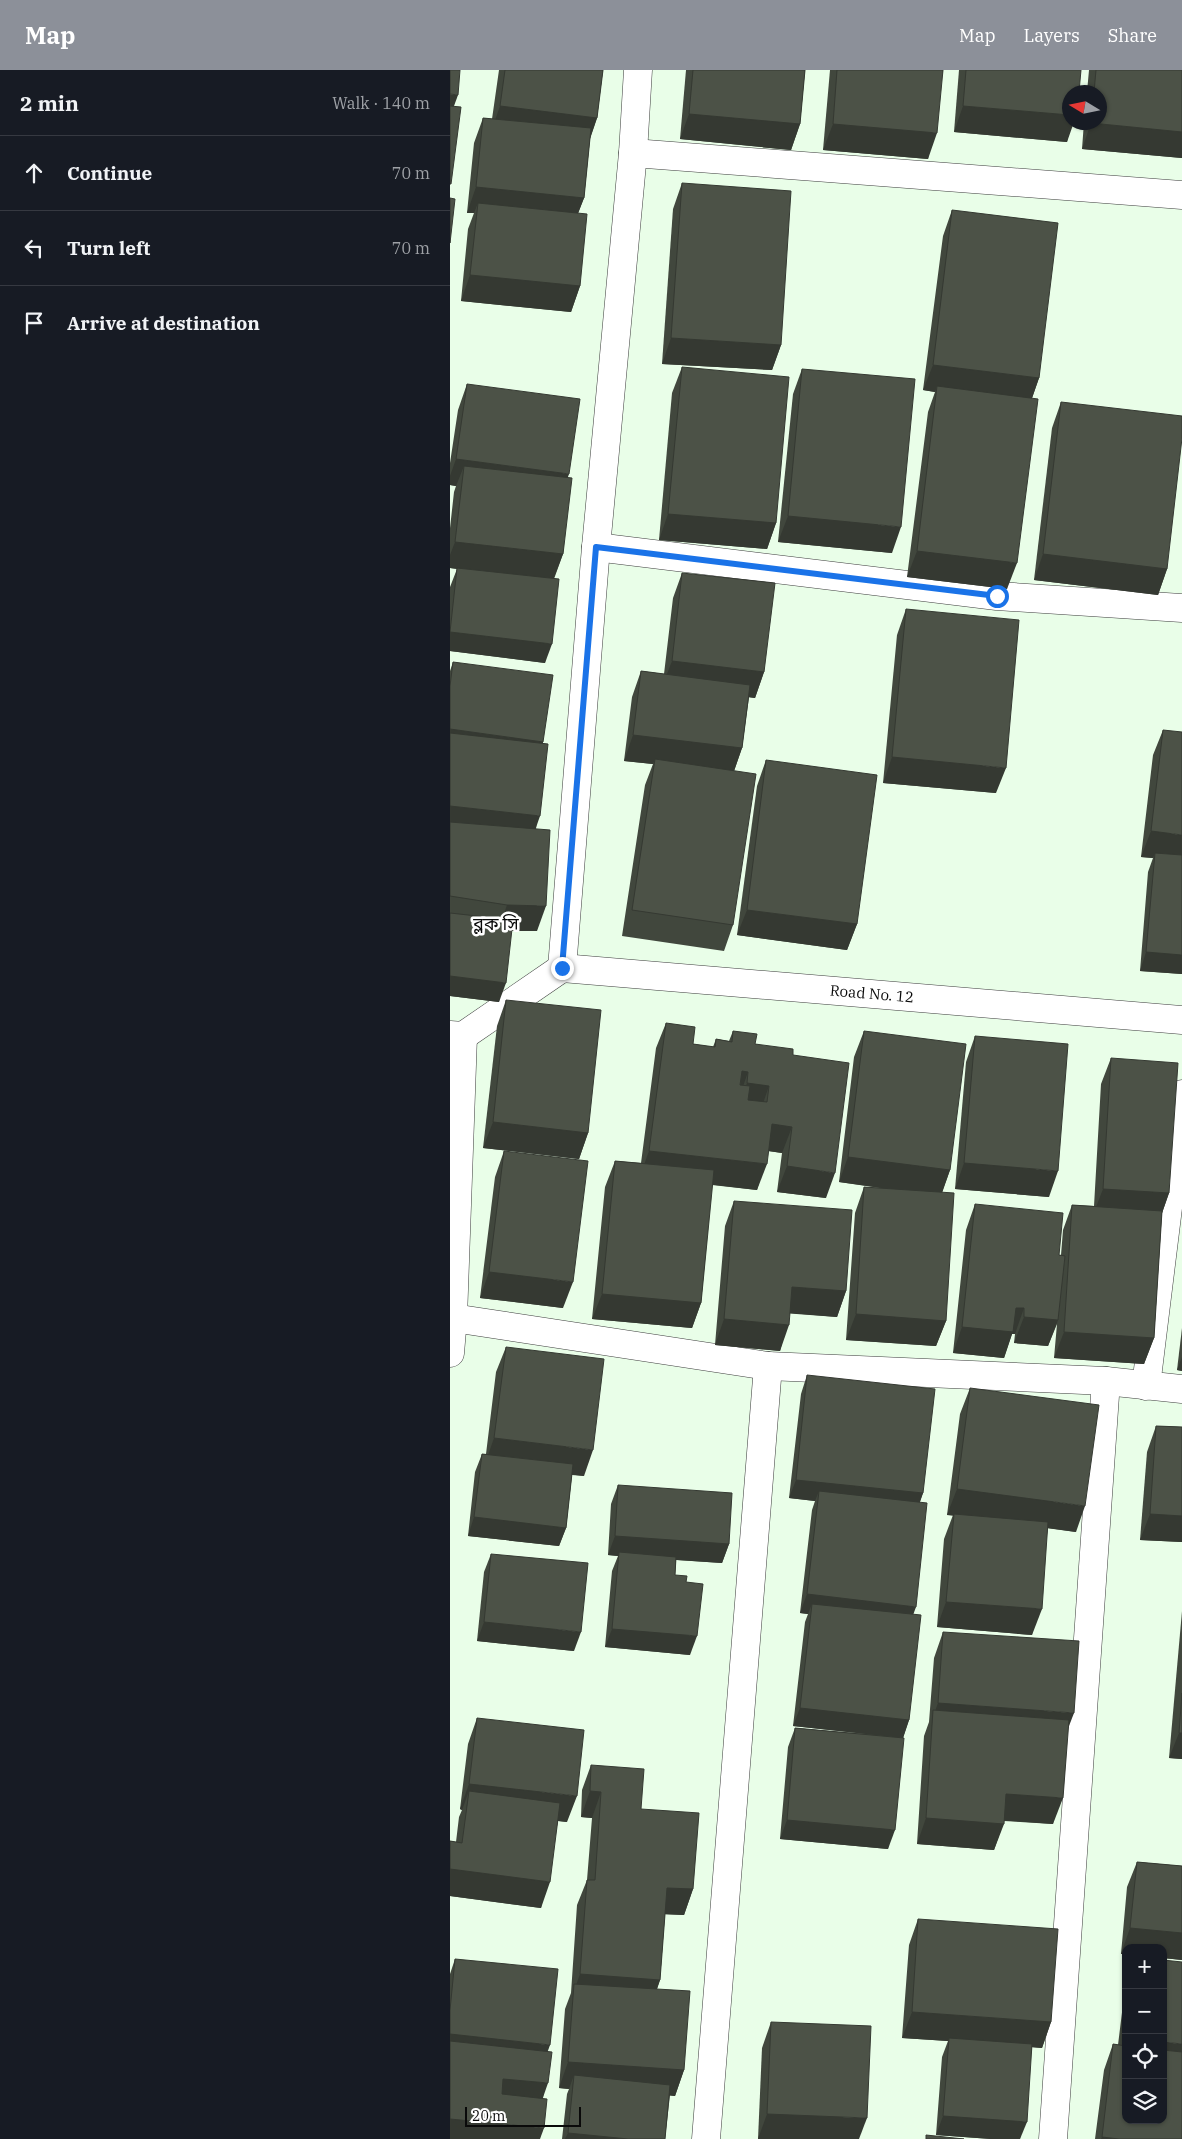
<!DOCTYPE html>
<html lang="en">
<head>
<meta charset="utf-8">
<style>
	:root { --surface:#171b24; --page:#242831; --text:#f1f3f6; --muted:#9ea1a6; --line:#363941; --accent:#8c9099 }
	body { margin:0; font-family:"IBM Plex Serif","Noto Sans Bengali",serif; background:var(--page); color:var(--text) }
	.controls { position:absolute; right:15px; bottom:15px; display:grid; overflow:hidden; border-radius:10px; box-shadow:0 1px 4px #0004 }
	.controls button { width:45px; height:45px; display:grid; place-items:center; padding:0; border:0; border-bottom:1px solid var(--line); background:var(--surface); color:var(--text); font:25px sans-serif }
	.compass { position:absolute; left:612px; top:15px; width:45px; height:45px; border-radius:50%; background:var(--surface); box-shadow:0 1px 4px #0004; rotate:280deg }
	.scale { position:absolute; left:15px; bottom:12px; width:116px; box-sizing:border-box; padding-left:5px; border:2px solid #0a0a0a; border-top:0; font-size:14px; line-height:18px; white-space:nowrap; color:#0a0a0a; -webkit-text-stroke:4px #fff; paint-order:stroke }
	.stop { position:absolute; width:15px; height:15px; margin:-11px; border:4px solid #1a73e8; border-radius:50%; background:#fff }
	.stop.end { background:#1a73e8; border-color:#fff; box-shadow:0 1px 5px #0008 }
	.list { margin:0; padding:0; list-style:none }
	h2 { display:flex; justify-content:space-between; align-items:center; height:65px; margin:0; padding:0 20px; font-size:21px }
	h2 small { font-size:16px; font-weight:400; color:var(--muted) }
	.list li { display:grid; grid-template-columns:32px 1fr auto; gap:15px; align-items:center; box-sizing:border-box; height:75px; padding:0 20px; border-top:1px solid var(--line) }
	.list b { display:block; font-size:19px; white-space:nowrap }
	.list em { font-size:16px; font-style:normal; color:var(--muted) }
	.icon { flex:none; width:28px; height:28px; fill:none; stroke:currentColor; stroke-width:2; stroke-linecap:round; stroke-linejoin:round }
	.map { position:relative; flex:none; width:732px; height:2069px; overflow:hidden }
	header { display:flex; align-items:center; gap:30px; box-sizing:border-box; height:70px; padding:0 25px; background:var(--accent); color:#fff }
	header strong { font-size:24px }
	nav { display:flex; gap:28px; margin-inline-start:auto; font-size:18px }
	main { display:flex }
	aside { flex:1; background:var(--surface) }
	.map>svg:first-child { display:block }
	.lines { fill:none; stroke-linecap:round; stroke-linejoin:round }
	.minor-casing { stroke:#3d3d3d; stroke-width:29 }
	.minor { stroke:#fff; stroke-width:28 }
	.wall { fill:#41473d }
	.shaded-wall { fill:#353932 }
	.building { fill:#4c5247; stroke:#353932; fill-rule:evenodd }
	.route { stroke:#1a73e8; stroke-width:6 }
	.labels { text-anchor:middle; stroke-width:5; stroke-linejoin:round; paint-order:stroke }
	.street-label { font-size:15px; fill:#0a0a0a; stroke:#fff }
	.quarter-label { font-size:18px; fill:#0a0a0a; stroke:#fff }
</style>
</head>
<body>
<header>
<strong>Map</strong>
<nav><a>Map</a><a>Layers</a><a>Share</a></nav>
</header>
<main>
<aside>
<h2>2 min<small>Walk · 140 m</small></h2>
<ul class="list">
<li><svg class="icon" aria-label="ahead" viewBox="0 0 24 24"><path d="M12 20V5M6 11l6-6 6 6"/></svg><div><b>Continue</b></div><em>70 m</em></li>
<li><svg class="icon" aria-label="left" viewBox="0 0 24 24"><path d="M17 20v-9H6M10 6l-5 5 5 5"/></svg><div><b>Turn left</b></div><em>70 m</em></li>
<li><svg class="icon" aria-label="arrive" viewBox="0 0 24 24"><path d="M6 21V4h12l-3 4 3 4H6"/></svg><div><b>Arrive at destination</b></div></li>
</ul>
</aside>
<div class="map">
<svg width="732" height="2069" viewBox="0 0 732 2069">
	<rect width="100%" height="100%" fill="#e9fee8"/>
	<g class="lines">
		<g class="minor-casing">
			<g id="minor">
				<path d="M183 83 732 125"/>
				<path d="M146 477 547 526 732 538"/>
				<path d="M112 898 146 477 183 83 188 0"/>
				<path id="s1" d="M112 898 732 950"/>
				<path d="M0 965 13 966 112 898"/>
				<path d="M3 1248 318 1296 656 1311 732 1319"/>
				<path d="M0 1283 3 1248 13 966"/>
				<path d="M696 1316 732 1024"/>
				<path d="M256 2069 318 1296"/>
				<path d="M603 2069 656 1311"/>
			</g>
		</g>
		<use href="#minor" class="minor"/>
	</g>
	<g class="wall">
		<path d="M49 0H153L147 48 140 69 134 128 128 143 130 216 121 242 11 231 18 159 24 143H17L24 73 33 48 42 49Z"/>
		<path d="M236 0H355L350 54 341 80 230 69Z"/>
		<path d="M380 0H493L478 89 373 80Z"/>
		<path d="M509 0H631L617 72 504 62Z"/>
		<path d="M639 0H732V88L632 79 634 52H650V22H637Z"/>
		<path d="M232 113 331 275 322 300 212 294 223 139Z"/>
		<path d="M502 140 589 308 582 328 557 519 457 507 478 342 485 322 473 320 493 166Z"/>
		<path d="M232 297 326 453 317 479 209 470 222 323Z"/>
		<path d="M352 299 442 483 328 472 343 324Z"/>
		<path d="M17 314 118 408 113 484 104 509 95 593 0 581V517L7 499 0 498V458L4 422 6 416 0 415V393L8 340Z"/>
		<path d="M611 332 717 499 708 525 584 510 602 358Z"/>
		<path d="M232 503 314 602 305 628 299 627 292 678 284 701 283 855 274 881 172 866 195 715 203 694 174 691 182 627 191 601 214 604 223 528Z"/>
		<path d="M456 539 546 723 433 713 447 565Z"/>
		<path d="M3 592 93 672 86 759 87 861H61L49 932 0 926V601Z"/>
		<path d="M713 660 732 904 690 901 698 802 703 788 691 787 703 685Z"/>
		<path d="M316 690 407 854 397 880 287 865 307 716Z"/>
		<path d="M56 930 138 1063 129 1089 33 1078 47 956Z"/>
		<path d="M216 953 243 974 263 977 266 969 279 971 283 961 305 974 343 985 376 1128 327 1122 332 1083 318 1081 307 1120 262 1115 251 1233 242 1258 142 1249 155 1117 165 1091 191 1093 206 978Z"/>
		<path d="M414 961 500 1100 492 1122 496 1251 486 1276 396 1270 405 1143 414 1117 430 1118 389 1112 404 987Z"/>
		<path d="M525 966 599 1127 505 1119 516 992Z"/>
		<path d="M661 988 719 1123 712 1143 704 1268 694 1294 604 1288 607 1254 598 1276 564 1273 565 1264H562L554 1288 503 1283 516 1160 525 1134 609 1185H611L613 1160 622 1135 644 1136 651 1014Z"/>
		<path d="M54 1081 113 1238 30 1228 45 1107Z"/>
		<path d="M284 1131 396 1221 387 1247 340 1243 330 1281 265 1275 275 1156Z"/>
		<path d="M732 1258V1301L727 1300Z"/>
		<path d="M56 1277 134 1406 122 1405 116 1458 109 1476 18 1466 25 1402 32 1384H36L46 1302Z"/>
		<path d="M357 1305 473 1423 470 1432 463 1545 459 1650 453 1668 438 1779 330 1769 338 1677 345 1658 416 1664 343 1656 355 1552 358 1544 350 1543 362 1440 365 1431 339 1428 351 1324Z"/>
		<path d="M520 1318 626 1462 598 1458 582 1565 487 1557 494 1469 503 1445H497L510 1344Z"/>
		<path d="M706 1356 732 1357V1472L690 1470 697 1382Z"/>
		<path d="M168 1415 279 1474 272 1493 226 1490 225 1505 236 1512 240 1585 155 1577 162 1501 168 1486 158 1485 161 1434Z"/>
		<path d="M41 1484 124 1581 27 1571 34 1502Z"/>
		<path d="M732 1541V1689L719 1688Z"/>
		<path d="M493 1562 618 1659 603 1754 554 1751 544 1780 467 1774 474 1666 479 1652 484 1588Z"/>
		<path d="M27 1648 117 1752 108 1751 91 1838 0 1826V1771L6 1772 9 1747 12 1740 10 1739 18 1674Z"/>
		<path d="M141 1695 191 1739 243 1819 234 1845 215 1844 210 1910 207 1919 234 2000 225 2026 220 2025 215 2069H112L117 2024 119 2019 109 2018 115 1939 121 1923 127 1835 137 1810 142 1748 131 1747 132 1720Z"/>
		<path d="M687 1792 732 1796V1890L713 1888V1878H676V1884H671L677 1817Z"/>
		<path d="M468 1849 601 1952 592 1978 582 1977 570 2069H541L486 2065 492 1987 498 1971 452 1968 459 1875Z"/>
		<path d="M5 1889 98 1982 93 2028 0 2069V1904Z"/>
		<path d="M676 1910V2050L732 2069H645L654 2000 663 1974 668 1975Z"/>
		<path d="M321 1952 409 2069H308L312 1978Z"/>
	</g>
	<g class="shaded-wall">
		<path d="M0 24 8 25 0 47Z"/>
		<path d="M50 36 147 48 138 74 41 62Z"/>
		<path d="M513 36 620 45V52H624L617 72 504 62Z"/>
		<path d="M239 44 350 54 341 80 230 69Z"/>
		<path d="M641 53 732 62V88L632 79Z"/>
		<path d="M383 54 487 63 478 89 373 80Z"/>
		<path d="M26 117 134 128 124 154 28 133 24 143H17Z"/>
		<path d="M20 205 130 216 121 242 11 231Z"/>
		<path d="M221 268 331 275 322 300 212 294Z"/>
		<path d="M483 295 589 308 580 334 487 316 485 322 473 320Z"/>
		<path d="M6 389 119 404 110 430 14 396 6 416 0 415V406Z"/>
		<path d="M218 444 326 453 317 479 209 470Z"/>
		<path d="M338 446 451 457 442 483 328 472Z"/>
		<path d="M5 472 113 484 103 510 0 498V485Z"/>
		<path d="M467 481 567 493 557 519 457 507Z"/>
		<path d="M593 484 717 499 708 525 584 510Z"/>
		<path d="M0 562 102 574 95 593 0 581Z"/>
		<path d="M222 591 314 602 305 628 212 617Z"/>
		<path d="M0 659 93 672 87 691 0 679Z"/>
		<path d="M183 665 292 678 283 704 205 689 203 694 174 691Z"/>
		<path d="M442 687 556 698 546 723 433 713Z"/>
		<path d="M0 736 90 746 81 772 0 762Z"/>
		<path d="M701 761 732 765V792L705 783 703 788 691 787Z"/>
		<path d="M57 835 96 836 87 861H48Z"/>
		<path d="M297 840 407 854 397 880 287 865Z"/>
		<path d="M696 882 732 885V904L690 901Z"/>
		<path d="M0 906 56 913 49 932 0 926Z"/>
		<path d="M292 1001 298 1002 289 1028Z"/>
		<path d="M297 1013 319 1016 310 1042 287 1039Z"/>
		<path d="M43 1052 138 1063 129 1089 33 1078Z"/>
		<path d="M322 1054 342 1057 332 1083 312 1080Z"/>
		<path d="M199 1081 317 1094 307 1120 190 1106Z"/>
		<path d="M398 1087 500 1100 491 1126 389 1112Z"/>
		<path d="M514 1093 608 1101 599 1127 505 1119Z"/>
		<path d="M337 1096 385 1103 376 1128 327 1122Z"/>
		<path d="M653 1119 719 1123 710 1149 643 1145Z"/>
		<path d="M39 1202 123 1212 113 1238 30 1228Z"/>
		<path d="M342 1217 396 1221 387 1247 333 1243Z"/>
		<path d="M152 1224 251 1233 242 1258 142 1249Z"/>
		<path d="M566 1238H574L565 1264H562L554 1288 503 1283 512 1257Z"/>
		<path d="M406 1244 496 1251 486 1276 396 1270Z"/>
		<path d="M574 1247 608 1250 598 1276 564 1273Z"/>
		<path d="M274 1249 339 1255 330 1281 265 1275Z"/>
		<path d="M614 1262 704 1268 694 1294 604 1288Z"/>
		<path d="M732 1287V1301L727 1300Z"/>
		<path d="M44 1368 143 1380 134 1406 35 1394Z"/>
		<path d="M346 1410 473 1423 466 1442 369 1421 365 1431 339 1428Z"/>
		<path d="M507 1419 635 1436 626 1462 497 1445Z"/>
		<path d="M700 1444 732 1446V1472L690 1470Z"/>
		<path d="M24 1447 116 1458 109 1476 18 1466Z"/>
		<path d="M165 1466 279 1474 272 1493 169 1486V1482L168 1486 158 1485Z"/>
		<path d="M357 1524 466 1537 459 1556 362 1534 358 1544 350 1543Z"/>
		<path d="M496 1532 592 1539 582 1565 487 1557Z"/>
		<path d="M34 1552 131 1562 124 1581 27 1571Z"/>
		<path d="M162 1559 247 1566 240 1585 155 1577Z"/>
		<path d="M488 1633 624 1643 614 1669 483 1647Z"/>
		<path d="M350 1638 459 1650 453 1668 343 1656Z"/>
		<path d="M729 1663H732V1689L719 1688Z"/>
		<path d="M19 1714 127 1726 117 1752 16 1740 19 1721 12 1740 10 1739Z"/>
		<path d="M140 1721 151 1722 142 1748 131 1747Z"/>
		<path d="M556 1724 613 1728 603 1754 547 1750Z"/>
		<path d="M476 1748 554 1754 544 1780 467 1774Z"/>
		<path d="M337 1750 445 1760 438 1779 330 1769Z"/>
		<path d="M0 1799 100 1812 91 1838 0 1826Z"/>
		<path d="M217 1818 243 1819 234 1845 207 1844Z"/>
		<path d="M680 1858 732 1863V1890L713 1888V1878H676V1884H671Z"/>
		<path d="M130 1904 210 1910 201 1936 124 1921Z"/>
		<path d="M462 1942 601 1952 592 1978 499 1971V1968L498 1971 452 1968Z"/>
		<path d="M0 1964 100 1975 91 2000 0 1991Z"/>
		<path d="M675 1968 676 1995 666 1994Z"/>
		<path d="M713 1972 732 1974V2001L713 1999Z"/>
		<path d="M118 1992 234 2000 225 2026 122 2019 124 2005 119 2019 109 2018Z"/>
		<path d="M53 2009 98 2013 89 2039 44 2035Z"/>
		<path d="M317 2044 417 2048 409 2069H308Z"/>
		<path d="M493 2046 577 2052 570 2069H541L486 2065Z"/>
		<path d="M0 2049 94 2058 90 2069H0Z"/>
		<path d="M118 2063 178 2069H115Z"/>
		<path d="M652 2067 669 2069H651Z"/>
	</g>
	<g class="building">
		<path d="M0 0H10L8 25 0 24Z"/>
		<path d="M55 0H153L147 48 50 36Z"/>
		<path d="M243 0H355L350 54 239 44Z"/>
		<path d="M387 0H493L487 63 383 54Z"/>
		<path d="M516 0H631L629 22H620V45L513 36Z"/>
		<path d="M646 0H732V62L641 53V52H650V22H644Z"/>
		<path d="M0 36 11 37 1 114H0Z"/>
		<path d="M33 48 141 58 134 128 26 117Z"/>
		<path d="M232 113 341 121 331 275 221 268Z"/>
		<path d="M0 128 5 129 0 173Z"/>
		<path d="M28 133 137 144 130 216 20 205Z"/>
		<path d="M502 140 608 153 589 308 483 295Z"/>
		<path d="M232 297 339 307 326 453 218 444Z"/>
		<path d="M352 299 465 309 451 457 338 446Z"/>
		<path d="M17 314 130 329 119 404 6 389Z"/>
		<path d="M487 316 588 329 567 493 467 481Z"/>
		<path d="M611 332 732 346V368L717 499 593 484Z"/>
		<path d="M14 396 122 408 113 484 5 472Z"/>
		<path d="M7 498 109 509 102 574 0 562Z"/>
		<path d="M232 503 325 513 314 602 222 591Z"/>
		<path d="M456 539 569 550 556 698 442 687Z"/>
		<path d="M3 592 103 605 93 672 0 659V616Z"/>
		<path d="M191 601 300 615 292 678 183 665Z"/>
		<path d="M713 660 732 662V765L701 761Z"/>
		<path d="M0 663 98 674 90 746 0 736Z"/>
		<path d="M205 689 306 704 283 855 182 840Z"/>
		<path d="M316 690 427 705 407 854 297 840Z"/>
		<path d="M0 752 100 760 96 836 57 835 0 826Z"/>
		<path d="M705 783 732 785V885L696 882Z"/>
		<path d="M0 843 63 850 56 913 0 906Z"/>
		<path d="M56 930 151 940 138 1063 43 1052Z"/>
		<path d="M216 953 245 957 243 974 265 977 266 969 282 972 283 961 307 964 305 974 343 979V985L399 993 385 1103 337 1096 342 1057 322 1054 317 1094 199 1081ZM292 1001 298 1002 297 1013 319 1016 317 1032 298 1030 300 1016 290 1015Z"/>
		<path d="M414 961 516 974 500 1100 398 1087Z"/>
		<path d="M525 966 618 974 608 1101 514 1093Z"/>
		<path d="M661 988 728 993 719 1123 653 1119Z"/>
		<path d="M54 1081 138 1091 123 1212 39 1202Z"/>
		<path d="M165 1091 264 1100 251 1233 152 1224Z"/>
		<path d="M414 1117 504 1123 496 1251 406 1244Z"/>
		<path d="M284 1131 402 1140 396 1221 342 1217 339 1255 274 1249Z"/>
		<path d="M525 1134 613 1143 609 1185 615 1186 608 1250 574 1247V1238H566L563 1262 512 1257Z"/>
		<path d="M622 1135 712 1141 704 1268 614 1262Z"/>
		<path d="M56 1277 154 1289 143 1380 44 1368Z"/>
		<path d="M357 1305 485 1319 473 1423 346 1410Z"/>
		<path d="M520 1318 649 1335 635 1436 507 1419Z"/>
		<path d="M706 1356 732 1357V1446L700 1444Z"/>
		<path d="M32 1384 123 1394 116 1458 24 1447Z"/>
		<path d="M168 1415 282 1423 279 1474 165 1466Z"/>
		<path d="M369 1421 477 1433 466 1537 357 1524Z"/>
		<path d="M504 1444 598 1452 592 1539 496 1532Z"/>
		<path d="M169 1482 226 1487 225 1505 237 1506 236 1512 253 1514 247 1566 162 1559Z"/>
		<path d="M41 1484 138 1493 131 1562 34 1552Z"/>
		<path d="M362 1534 471 1545 459 1650 350 1638Z"/>
		<path d="M493 1562 629 1571 624 1643 488 1633Z"/>
		<path d="M732 1623V1663H729Z"/>
		<path d="M483 1640 619 1650 613 1728 556 1724 554 1754 476 1748Z"/>
		<path d="M27 1648 134 1660 127 1726 19 1714Z"/>
		<path d="M345 1658 454 1668 445 1760 337 1750Z"/>
		<path d="M141 1695 194 1699 191 1739 249 1743 243 1819 217 1818 210 1910 130 1904 137 1810H145L151 1722 140 1721Z"/>
		<path d="M19 1721 110 1733 100 1812 0 1799V1771L12 1773Z"/>
		<path d="M687 1792 732 1796V1863L680 1858Z"/>
		<path d="M468 1849 608 1859 601 1952 462 1942Z"/>
		<path d="M5 1889 108 1899 100 1975 0 1964V1940Z"/>
		<path d="M713 1890 732 1892V1974L713 1972Z"/>
		<path d="M124 1914 240 1921 234 2000 118 1992Z"/>
		<path d="M321 1952 421 1956 417 2048 317 2044Z"/>
		<path d="M499 1968 582 1974 577 2052 493 2046Z"/>
		<path d="M0 1971 102 1982 98 2013 53 2009 52 2024 97 2029 94 2058 0 2049Z"/>
		<path d="M663 1974 676 1976V2050H713V1980L732 1982V2069H669L652 2067Z"/>
		<path d="M124 2005 220 2015 215 2069H178L118 2063Z"/>
		<path d="M476 2065 514 2069H476Z"/>
	</g>
	<g class="lines">
		<path class="route" d="M112 898 146 477 547 526"/>
	</g>
	<g class="labels">
		<g class="street-label">
			<text dy="5" stroke="none"><textPath href="#s1" startOffset="311">Road No. 12</textPath></text>
		</g>
		<g class="quarter-label">
			<text x="46" y="860">ব্লক সি</text>
		</g>
	</g>
</svg>
<div class="controls">
<button>+</button>
<button>−</button>
<button><svg class="icon" aria-label="locate" viewBox="0 0 24 24"><circle cx="12" cy="12" r="6"/><path d="M12 2v4M12 18v4M2 12h4M18 12h4"/></svg></button>
<button><svg class="icon" aria-label="layers" viewBox="0 0 24 24"><path d="M12 4l9 5-9 5-9-5zM3 14l9 5 9-5"/></svg></button>
</div>
<svg class="compass" viewBox="-18 -18 36 36"><path d="M0-13l5 13h-10z" fill="#e53935"/><path d="M0 13l5-13h-10z" fill="#9ea1a6"/></svg>
<div class="scale">20 m</div>
<div class="stop" style="left:547px;top:526px"></div>
<div class="stop end" style="left:112px;top:898px"></div>
</div>
</main>
</body>
</html>
